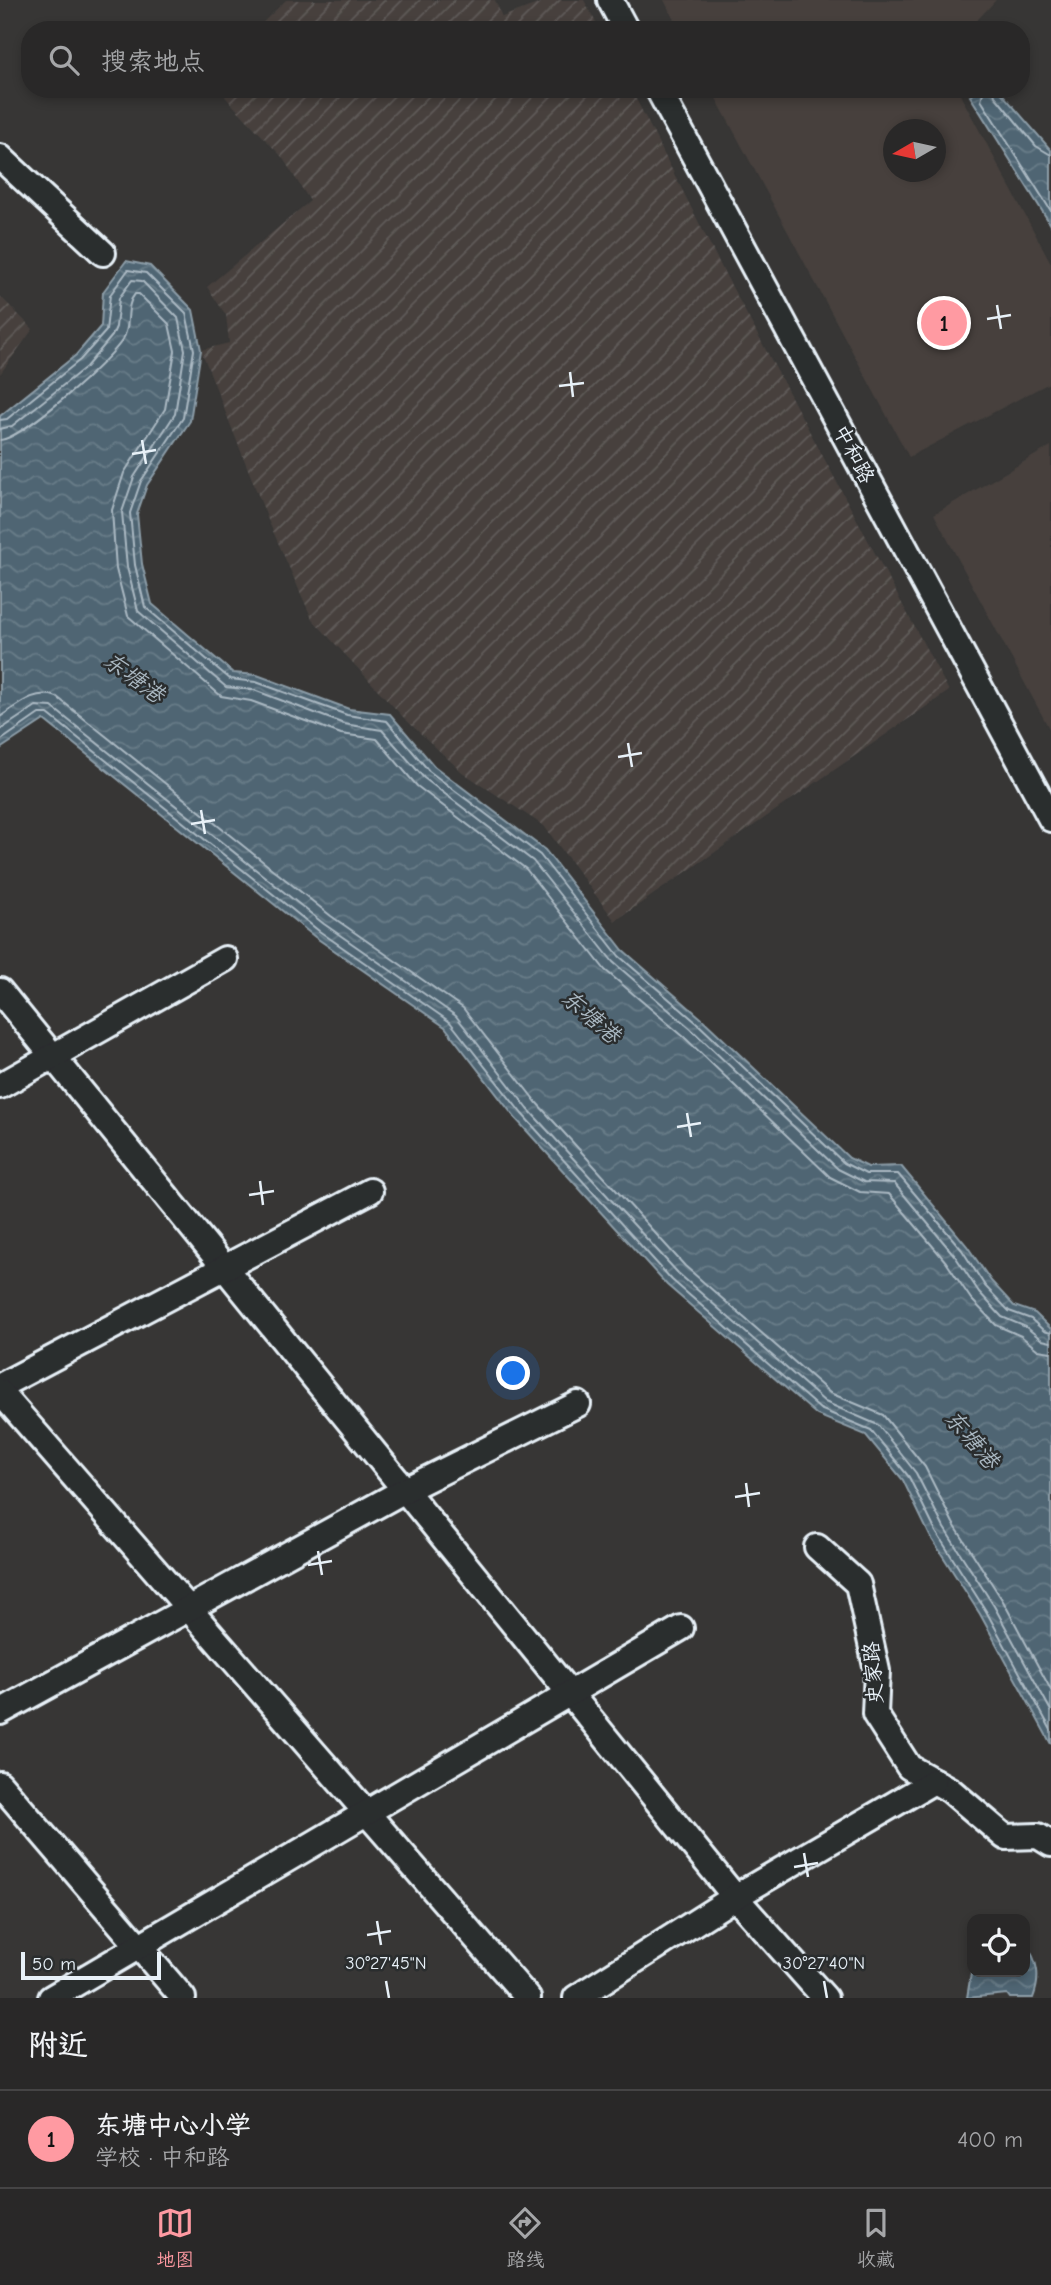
<!DOCTYPE html>
<html lang="zh">
<head>
<meta charset="utf-8">
<style>
	:root { --surface:#292828; --page:#313030; --text:#f1f3f6; --muted:#a5a6a8; --line:#454445; --accent:#ff9aa2 }
	body { margin:0; font-family:"Comic Neue","LXGW WenKai TC",sans-serif; background:var(--page); color:var(--text) }
	.controls { position:absolute; right:21px; bottom:21px; display:grid; overflow:hidden; border-radius:14px; box-shadow:0 4px 10px #0003 }
	.controls button { width:63px; height:63px; display:grid; place-items:center; padding:0; border:0; border-bottom:2px solid var(--line); background:var(--surface); color:var(--text); font:35px sans-serif }
	.compass { position:absolute; left:883px; top:119px; width:63px; height:63px; border-radius:50%; background:var(--surface); box-shadow:0 4px 10px #0003; rotate:261deg }
	.scale { position:absolute; left:21px; bottom:18px; width:140px; box-sizing:border-box; padding-left:7px; border:4px solid #e8f1f8; border-top:0; font-size:19px; line-height:24px; white-space:nowrap; color:#e8f1f8; -webkit-text-stroke:5px #2a2d2e; paint-order:stroke }
	.you { position:absolute; left:514px; top:1374px; width:24px; height:24px; margin:-18px; border:5px solid #fff; border-radius:50%; background:#1a73e8; box-shadow:0 0 0 10px #1a73e833 }
	.badge { display:grid; place-items:center; width:46px; height:46px; border-radius:50%; background:var(--accent); color:#111; font-size:23px; font-weight:700 }
	.pin { position:absolute; translate:-50% -50%; border:4px solid #fff; box-shadow:0 2px 7px #0006 }
	.list { margin:0; padding:0; list-style:none }
	h2 { display:flex; justify-content:space-between; align-items:center; height:91px; margin:0; padding:0 28px; font-size:30px }
	h2 small { font-size:23px; font-weight:400; color:var(--muted) }
	.list li { display:grid; grid-template-columns:46px 1fr auto; gap:21px; align-items:center; box-sizing:border-box; height:98px; padding:0 28px; border-top:2px solid var(--line) }
	.list b { display:block; font-size:26px; white-space:nowrap }
	.list p { margin:0; font-size:23px; white-space:nowrap; color:var(--muted) }
	.list em { font-size:23px; font-style:normal; color:var(--muted) }
	.icon { flex:none; width:38px; height:38px; fill:none; stroke:currentColor; stroke-width:2; stroke-linecap:round; stroke-linejoin:round }
	.map { position:relative; flex:none; width:1051px; height:1998px; overflow:hidden }
	.search { position:absolute; background:var(--surface); box-shadow:0 4px 10px #0003; left:21px; right:21px; top:21px; height:77px; display:flex; align-items:center; gap:18px; box-sizing:border-box; padding:0 24px; border-radius:28px; color:var(--muted); font-size:26px }
	.sheet { height:189px; background:var(--surface) }
	nav { display:flex; justify-content:space-around; align-items:center; box-sizing:border-box; height:98px; border-top:2px solid var(--line); background:var(--surface); font-size:19px; color:var(--muted) }
	nav a { display:grid; justify-items:center; gap:4px }
	nav .on { color:var(--accent) }
	.map>svg:first-child { display:block }
	.built { fill:#46403d; fill-rule:evenodd }
	.industrial { fill:url(#industrial-furrows) }
	.water { fill:url(#water-waves); stroke:#8c9da8; stroke-width:2 }
	.lines { fill:none; stroke-linecap:round; stroke-linejoin:round }
	.shore { stroke:#abb9c3; stroke-width:2 }
	.minor-casing { stroke:#e8f1f8; stroke-width:30 }
	.minor { stroke:#2a2d2e; stroke-width:24 }
	.ticks { fill:none; stroke:#e8f1f8; stroke-width:2.5 }
	.labels { text-anchor:middle; stroke-width:5; stroke-linejoin:round; paint-order:stroke }
	.street-label { font-size:21px; fill:#e8f1f8; stroke:#2a2d2e }
	.water-label { font-size:23px; font-style:italic; fill:#abb9c3; stroke:#2a2d2e }
	.ticks-label { font-size:18px; text-anchor:middle; fill:#e8f1f8; stroke:#2a2d2e; stroke-width:5; stroke-linejoin:round; paint-order:stroke }
</style>
</head>
<body>
<div class="map">
<svg width="1051" height="1998" viewBox="0 0 1051 1998">
	<defs>
		<pattern id="industrial-furrows" width="10" height="10" patternUnits="userSpaceOnUse" patternTransform="scale(1.75)"><rect width="10" height="10" fill="#46403d"/><path d="M-1 1l2-2M0 10L10 0M9 11l2-2" fill="none" stroke="#615c5a"/></pattern>
		<pattern id="water-waves" width="16" height="10" patternUnits="userSpaceOnUse" patternTransform="scale(1.75)"><rect width="16" height="10" fill="#4f6573"/><path d="M0 5q4-4 8 0t8 0" fill="none" stroke="#687c88"/></pattern>
	</defs>
	<rect width="100%" height="100%" fill="#373635"/>
	<filter id="ink" filterUnits="userSpaceOnUse"><feTurbulence type="fractalNoise" baseFrequency=".0143" numOctaves="2"/><feDisplacementMap in="SourceGraphic" scale="14" xChannelSelector="R" yChannelSelector="G"/><feConvolveMatrix kernelMatrix="1 2 1 2 8 2 1 2 1" color-interpolation-filters="sRGB"/></filter>
	<g filter="url(#ink)">
		<g class="built">
			<path d="M664 0H996L968 30H679Z"/>
			<path d="M711 89H957L1051 263V382L909 457ZM894 130H936V172H894Z"/>
			<path d="M1051 446V732L934 514Z"/>
		</g>
		<g class="industrial">
			<path d="M286 0H495L502 17 548 0H584L600 30H255Z"/>
			<path d="M227 89H631L724 272 949 691 615 921 544 826 462 772 405 719 312 619 268 520 201 350 229 343 226 315 207 287 310 201 282 157 225 97Z"/>
			<path d="M0 296 33 329 0 374Z"/>
		</g>
		<g class="water">
			<path d="M981 89H998L1051 150V225L970 96Z"/>
			<path d="M126 261 150 266 193 310 201 350 190 421 147 485 137 514 142 564 152 604 233 673 257 675 349 709 390 714 434 766 545 850 623 950 701 1018 849 1158 868 1167 901 1166 967 1246 991 1281 1014 1306 1035 1313 1051 1329V1744L980 1614 930 1536 903 1480 866 1435 817 1415 667 1285 516 1119 445 1027 315 937 44 720 0 749V416L76 355 101 326 103 292Z"/>
			<path d="M1025 1943C1038 1961 1041 1977 1033 1998H1010L1007 1994 967 1998 972 1967V1972H1025Z"/>
		</g>
		<g class="lines">
			<g class="shore">
				<path d="M984 89 981 100 1051 211"/>
				<path d="M993 89 995 96 1036 146 1051 155"/>
				<path d="M0 420 7 419 80 360 106 331 110 295 128 270 146 273 186 313 194 350 183 418 141 481 130 513 135 565 145 607 230 679 256 682 347 715 387 721 429 771 540 855 619 956 697 1023 844 1163 866 1174H898L962 1250 985 1286 1009 1311 1031 1319 1044 1331 1051 1333"/>
				<path d="M0 429 12 426 86 367 112 336 116 327 119 298 132 280 142 281 178 318 185 350 175 414 134 477 122 512 127 567 138 611 226 687 254 690 344 724 382 730 424 778 533 861 613 962 691 1029 838 1169 864 1182 894 1183 955 1256 979 1292 1002 1317 1026 1327 1042 1340 1051 1342"/>
				<path d="M0 440C22 439 110 361 123 339 132 325 124 307 135 294H139L169 324 175 351 165 409 124 473 112 510 116 569 128 616 221 696 251 701 341 734 377 739 417 786 526 869 605 970 684 1037 830 1177 860 1192 889 1194 946 1262 971 1299 996 1325 1021 1336 1038 1350 1051 1352"/>
				<path d="M0 717C18 705 35 688 57 697L331 916 463 1008 536 1102 685 1266 830 1393 883 1415 925 1467 953 1523 1003 1601 1051 1690"/>
				<path d="M0 730 36 706 52 707 324 924 456 1016 528 1109 678 1273 825 1402 878 1425 916 1473 944 1528 994 1606 1051 1711"/>
				<path d="M0 741 39 714H48L319 931 450 1022 522 1114 672 1280 820 1409 871 1430 909 1477 936 1532 986 1611 1051 1730"/>
			</g>
			<g class="minor-casing">
				<g id="minor">
					<path d="M610 0 626 30"/>
					<path d="M658 89 1051 819"/>
					<path d="M0 157 103 253"/>
					<path d="M0 991 735 1897 825 1998"/>
					<path d="M0 1086 225 959"/>
					<path d="M0 1386 370 1191"/>
					<path d="M0 1392 528 1998"/>
					<path d="M817 1547 858 1584 877 1671 875 1714 909 1767 950 1790 1005 1837 1038 1836 1051 1844"/>
					<path d="M0 1712 405 1490 578 1404"/>
					<path d="M0 1784 183 1998"/>
					<path d="M51 1998 681 1628"/>
					<path d="M576 1998 735 1897 934 1781"/>
				</g>
			</g>
			<use href="#minor" class="minor"/>
		</g>
	</g>
	<path class="ticks" d="M997 305 1001 329M987 319 1011 315M570 372 573 397M559 386 584 383M142 440 146 464M132 454 156 450M628 743 632 767M618 757 642 753M201 810 205 834M191 824 215 820M687 1113 691 1137M677 1127 701 1123M260 1181 263 1205M249 1195 274 1191M746 1483 749 1507M735 1497 760 1493M318 1551 322 1575M308 1565 332 1561M804 1853 808 1877M794 1867 818 1863M377 1921 381 1945M367 1935 391 1931M386 1981 389 1998M824 1981 827 1998"/>
	<g class="labels">
		<g class="street-label">
			<text transform="translate(854 454) rotate(62)" y="7">中和路</text>
			<text transform="translate(873 1673) rotate(-94)" y="7">史家路</text>
		</g>
		<g class="water-label">
			<text transform="translate(134 677) rotate(36)" y="8">东塘港</text>
			<text transform="translate(591 1016) rotate(41)" y="8">东塘港</text>
			<text transform="translate(972 1439) rotate(49)" y="8">东塘港</text>
		</g>
	</g>
	<g class="ticks-label">
		<text x="386" y="1969">30°27'45"N</text>
		<text x="824" y="1969">30°27'40"N</text>
	</g>
</svg>
<div class="controls">
<button><svg class="icon" aria-label="locate" viewBox="0 0 24 24"><circle cx="12" cy="12" r="6"/><path d="M12 2v4M12 18v4M2 12h4M18 12h4"/></svg></button>
</div>
<svg class="compass" viewBox="-18 -18 36 36"><path d="M0-13l5 13h-10z" fill="#e53935"/><path d="M0 13l5-13h-10z" fill="#a5a6a8"/></svg>
<div class="scale">50 m</div>
<div class="you"></div>
<div class="pin badge" style="left:944px;top:323px">1</div>
<div class="search"><svg class="icon" aria-label="search" viewBox="0 0 24 24"><circle cx="10" cy="10" r="6"/><path d="M15 15l6 6"/></svg>搜索地点</div>
</div>
<section class="sheet">
<h2>附近<small></small></h2>
<ul class="list">
<li><span class="badge">1</span><div><b>东塘中心小学</b><p>学校 · 中和路</p></div><em>400 m</em></li>
</ul>
</section>
<nav>
<a class="on"><svg class="icon" aria-label="map" viewBox="0 0 24 24"><path d="M3 6l6-2 6 2 6-2v14l-6 2-6-2-6 2zM9 4v14M15 6v14"/></svg>地图</a>
<a><svg class="icon" aria-label="directions" viewBox="0 0 24 24"><path d="M12 3l9 9-9 9-9-9zM9 14v-3h6M13 9l2 2-2 2"/></svg>路线</a>
<a><svg class="icon" aria-label="saved" viewBox="0 0 24 24"><path d="M7 4h10v16l-5-4-5 4z"/></svg>收藏</a>
</nav>
</body>
</html>
